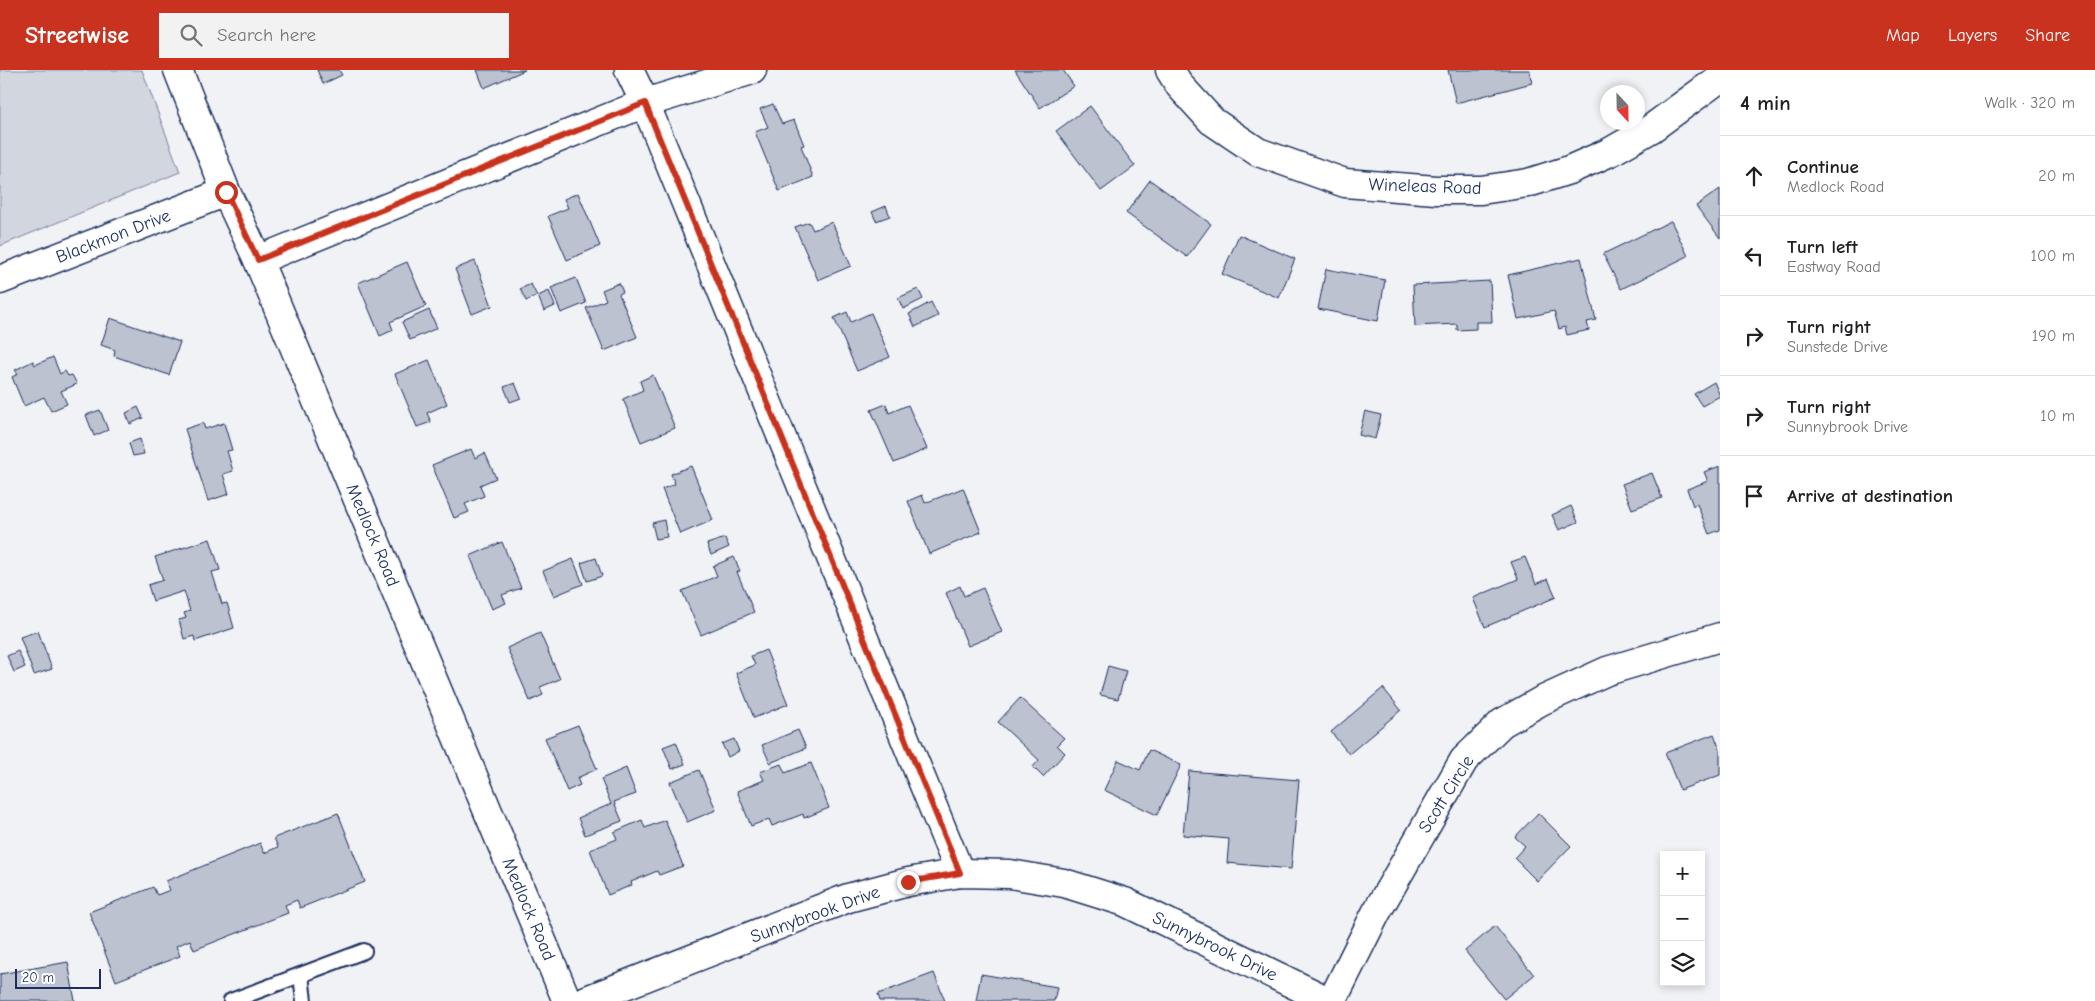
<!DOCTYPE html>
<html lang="en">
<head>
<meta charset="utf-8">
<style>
	:root { --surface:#fff; --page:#f2f2f2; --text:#202124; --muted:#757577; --line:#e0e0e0; --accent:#c8321e }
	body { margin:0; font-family:"Comic Neue",sans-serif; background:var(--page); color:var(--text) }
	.controls { position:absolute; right:15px; bottom:15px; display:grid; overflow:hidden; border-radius:0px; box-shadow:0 2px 8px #0003 }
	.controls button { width:45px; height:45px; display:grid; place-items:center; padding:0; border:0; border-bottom:1px solid var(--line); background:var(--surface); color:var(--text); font:25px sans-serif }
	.compass { position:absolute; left:1600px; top:15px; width:45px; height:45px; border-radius:50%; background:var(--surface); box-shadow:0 2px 8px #0003; rotate:158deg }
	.scale { position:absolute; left:15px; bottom:12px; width:86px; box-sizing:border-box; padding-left:5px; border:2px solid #1b2f5e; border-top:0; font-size:14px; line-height:18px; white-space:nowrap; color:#1b2f5e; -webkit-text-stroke:4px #fff; paint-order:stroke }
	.stop { position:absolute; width:15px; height:15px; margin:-11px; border:4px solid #c8321e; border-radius:50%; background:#fff }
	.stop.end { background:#c8321e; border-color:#fff; box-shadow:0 1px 5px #0008 }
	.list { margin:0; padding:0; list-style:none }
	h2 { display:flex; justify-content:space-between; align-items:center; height:65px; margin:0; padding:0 20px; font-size:21px }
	h2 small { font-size:16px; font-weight:400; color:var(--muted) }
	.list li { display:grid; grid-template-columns:32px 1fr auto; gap:15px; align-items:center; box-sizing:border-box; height:80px; padding:0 20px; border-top:1px solid var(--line) }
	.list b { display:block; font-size:19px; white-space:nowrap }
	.list p { margin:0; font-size:16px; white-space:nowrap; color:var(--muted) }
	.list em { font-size:16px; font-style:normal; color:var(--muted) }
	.icon { flex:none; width:28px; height:28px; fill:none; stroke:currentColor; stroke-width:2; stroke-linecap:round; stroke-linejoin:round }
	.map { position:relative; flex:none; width:1720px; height:931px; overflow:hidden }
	header { display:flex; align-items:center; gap:30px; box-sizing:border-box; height:70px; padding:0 25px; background:var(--accent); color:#fff }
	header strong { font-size:24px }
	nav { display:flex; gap:28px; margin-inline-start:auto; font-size:18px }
	.search { width:350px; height:45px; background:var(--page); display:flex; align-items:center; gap:12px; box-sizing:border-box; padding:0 18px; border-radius:0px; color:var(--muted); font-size:19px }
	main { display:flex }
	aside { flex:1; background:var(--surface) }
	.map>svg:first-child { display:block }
	.green { fill:#d2d6df; stroke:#76829e }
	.building { fill:#bcc2d0; stroke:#1b2f5e }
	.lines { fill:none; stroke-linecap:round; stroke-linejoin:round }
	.service-casing { stroke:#1b2f5e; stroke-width:18 }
	.minor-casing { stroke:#1b2f5e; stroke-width:31 }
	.service { stroke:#fff; stroke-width:14 }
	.minor { stroke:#fff; stroke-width:28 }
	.route { stroke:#c8321e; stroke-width:6 }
	.labels { text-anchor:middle; stroke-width:4.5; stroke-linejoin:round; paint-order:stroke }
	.street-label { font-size:18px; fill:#1b2f5e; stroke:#fff }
</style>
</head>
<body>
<header>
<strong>Streetwise</strong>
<div class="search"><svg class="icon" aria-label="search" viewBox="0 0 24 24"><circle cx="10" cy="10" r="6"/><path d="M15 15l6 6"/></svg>Search here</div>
<nav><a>Map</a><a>Layers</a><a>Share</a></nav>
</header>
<main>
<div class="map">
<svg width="1720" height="931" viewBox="0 0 1720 931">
	<rect width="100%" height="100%" fill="#f1f2f5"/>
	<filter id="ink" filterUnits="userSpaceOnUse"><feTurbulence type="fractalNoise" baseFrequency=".02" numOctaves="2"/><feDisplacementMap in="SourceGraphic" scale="10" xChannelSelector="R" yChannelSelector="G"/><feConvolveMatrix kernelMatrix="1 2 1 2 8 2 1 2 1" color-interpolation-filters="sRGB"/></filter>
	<g filter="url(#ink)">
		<path class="green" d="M0 0H142L180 102 0 176Z"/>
		<g class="building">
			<path d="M317 0H339L342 5 323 14Z"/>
			<path d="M477 0H525L484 18Z"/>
			<path d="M1015 0H1063L1074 16 1040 38Z"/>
			<path d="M1448 0H1529L1532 13 1456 33Z"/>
			<path d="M773 34 782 54 794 50 804 75 801 76 813 107 779 121 755 62 768 57 760 39Z"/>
			<path d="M1090 36 1135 96 1101 121 1056 61Z"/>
			<path d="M1150 110 1211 154 1187 187 1126 143Z"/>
			<path d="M1720 119V168L1696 136Z"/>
			<path d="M578 123 600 176 567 190 548 146 568 138 564 129Z"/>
			<path d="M886 136 890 146 876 151 872 142Z"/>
			<path d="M1671 151 1688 186 1621 219 1603 184Z"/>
			<path d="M809 152 813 160 832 152 851 196 818 210 795 157Z"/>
			<path d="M1239 165 1295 189 1279 228 1222 204Z"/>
			<path d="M1581 188 1596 250 1587 252 1589 260 1567 265 1565 257 1559 259 1554 241 1518 249 1508 205Z"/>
			<path d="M475 191 492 236 472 244 455 199Z"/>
			<path d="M407 192 426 236 390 252 393 260 380 266 358 213Z"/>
			<path d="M1326 199 1385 210 1378 251 1318 239Z"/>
			<path d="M576 208 586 233 561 243 551 218Z"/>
			<path d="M1490 211 1492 252H1476V259L1457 260V254L1415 256 1413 215Z"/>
			<path d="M619 213 623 222 619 224 637 267 604 281 586 238 606 230 602 220Z"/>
			<path d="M531 214 537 226 526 231 520 219Z"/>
			<path d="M918 219 923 229 903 239 898 228Z"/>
			<path d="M549 221 555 236 544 241 538 226Z"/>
			<path d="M931 232 938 246 915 257 909 244Z"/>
			<path d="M429 240 437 258 410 270 402 252Z"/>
			<path d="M847 242 851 252 871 243 890 287 857 301 834 248Z"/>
			<path d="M110 248 180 272 169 305 114 286 115 280 101 275Z"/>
			<path d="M53 287 60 304 65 301 68 306 72 305 77 314 61 321 67 334 51 341 44 327 24 336 12 307 18 304 15 300 33 291 35 295Z"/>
			<path d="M429 290 447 334 427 343 431 352 417 357 395 304Z"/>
			<path d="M653 305 675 358 641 372 623 329 643 320 640 311Z"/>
			<path d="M1714 312 1720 326 1702 336 1694 324Z"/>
			<path d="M515 313 521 328 510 332 504 317Z"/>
			<path d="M886 334 889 343 908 335 927 379 894 393 871 340Z"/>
			<path d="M138 337 143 348 130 354 126 343Z"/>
			<path d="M100 340 108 360 94 366 86 345Z"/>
			<path d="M1365 341 1381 345 1375 369 1359 365Z"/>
			<path d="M203 353 205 359 224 353 232 380 227 381 233 401 223 404 229 424 208 431 185 359Z"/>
			<path d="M140 369 144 384 133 386 129 373Z"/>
			<path d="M471 379 475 388 485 383 496 408 480 415 484 426 465 434 469 442 454 448 432 395Z"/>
			<path d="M691 396 713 450 680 464 662 419 675 414 671 404Z"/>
			<path d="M1720 396V460L1709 464 1697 434 1693 436 1687 419 1708 411 1704 402Z"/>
			<path d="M1652 403 1662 428 1632 439 1622 414Z"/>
			<path d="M963 418 981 462 929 484 908 431 922 425 925 433Z"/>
			<path d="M1571 436 1578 452 1559 460 1552 445Z"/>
			<path d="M664 450 667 467 656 469 652 453Z"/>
			<path d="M725 468 729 477 711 485 707 474Z"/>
			<path d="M210 469 220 500 212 502 222 534 227 533 234 558 195 571 194 566 184 569 179 550 186 548 184 543 190 541 184 521 153 531 148 515 163 510 155 487Z"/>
			<path d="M502 472 521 518 502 525 506 533 492 539 470 486Z"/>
			<path d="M734 487 740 501 737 502 754 542 701 565 682 521 717 506 713 496Z"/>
			<path d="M1525 487 1536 514 1548 509 1556 527 1485 557 1473 528 1518 509 1511 492Z"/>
			<path d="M596 488 602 506 587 511 581 493Z"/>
			<path d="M573 489 583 514 554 526 543 501Z"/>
			<path d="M960 516 964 526 983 518 1002 562 968 576 946 523Z"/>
			<path d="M38 561 52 599 34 605 20 567Z"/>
			<path d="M540 563 560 609 540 617 543 625 530 631 507 578Z"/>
			<path d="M766 580 788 634 754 648 736 603 755 595 751 586Z"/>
			<path d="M18 581 25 597 14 602 7 586Z"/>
			<path d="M1108 596 1126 601 1118 629 1100 625Z"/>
			<path d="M1383 618 1401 640 1349 684 1331 662Z"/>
			<path d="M1020 628 1064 668 1057 675 1065 683 1043 707 1033 697 1039 690 998 652Z"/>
			<path d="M578 655 597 699 577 708 580 715 567 721 545 668Z"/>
			<path d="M798 660 806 678 770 693 762 675Z"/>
			<path d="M1714 664 1720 680V705L1680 720 1665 683Z"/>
			<path d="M734 669 739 681 728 687 722 674Z"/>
			<path d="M676 672 685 694 672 699 663 677Z"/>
			<path d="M1149 680 1181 695 1157 745 1104 720 1118 690 1140 700Z"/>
			<path d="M811 693 829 738 804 748 803 744 772 756 769 749 751 756 737 721 764 710 760 702 781 694 785 703Z"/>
			<path d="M626 698 636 724 614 732 622 751 585 765 578 748 611 734 601 709Z"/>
			<path d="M699 700 716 740 687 752 670 712Z"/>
			<path d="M1189 701 1299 710 1291 799 1227 793 1229 769 1183 765Z"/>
			<path d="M338 743 365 812 300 838 297 830 285 835 288 843 194 880 190 870 176 876 180 886 116 911 89 842 153 817 157 825 170 820 166 811 260 773 264 783 278 777 274 768Z"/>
			<path d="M1538 743 1571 776 1537 811 1514 788 1525 776 1515 767Z"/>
			<path d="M642 750 645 758 665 750 683 796 659 805 657 801 631 812 632 815 608 825 590 780 617 769 614 762Z"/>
			<path d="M1495 856 1534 905 1504 929 1465 881Z"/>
			<path d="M68 892 75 931H0V904Z"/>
			<path d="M934 903 945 931H880L878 924Z"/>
			<path d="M981 904 1057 917 1054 931H976Z"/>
		</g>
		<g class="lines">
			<g class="service-casing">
				<g id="service">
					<path d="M301 905 304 931"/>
					<path d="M231 931 364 881"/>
				</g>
			</g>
			<g class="minor-casing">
				<g id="minor">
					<path d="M178 0 226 122 258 190 567 931"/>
					<path d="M629 0 645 33 960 803"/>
					<path d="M1170 0 1180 16 1212 51 1258 82 1345 113 1436 120H1481L1528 113 1569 100 1610 82 1652 58 1720 8"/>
					<path d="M258 190 645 33 752 0"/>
					<path d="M0 210 226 122"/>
					<path d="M584 931 848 828 908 812 960 803 1010 804 1064 813 1125 832 1328 931"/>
					<path d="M1332 931 1376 843 1464 690 1502 653 1541 631 1607 601 1720 567"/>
				</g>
			</g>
			<use href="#service" class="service"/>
			<use href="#minor" class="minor"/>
		</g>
	</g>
	<g class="lines" filter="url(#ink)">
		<path class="route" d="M226 122 258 190 645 33 960 803 908 812"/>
	</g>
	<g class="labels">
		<g class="street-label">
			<text transform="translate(1425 116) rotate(2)" y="6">Wineleas Road</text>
			<text transform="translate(113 166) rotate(-21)" y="6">Blackmon Drive</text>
			<text transform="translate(373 465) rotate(67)" y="6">Medlock Road</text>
			<text transform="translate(1446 724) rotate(-58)" y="6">Scott Circle</text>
			<text transform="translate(529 839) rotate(67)" y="6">Medlock Road</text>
			<text transform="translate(815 844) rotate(-20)" y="6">Sunnybrook Drive</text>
			<text transform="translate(1215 876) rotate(26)" y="6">Sunnybrook Drive</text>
		</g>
	</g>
</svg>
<div class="controls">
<button>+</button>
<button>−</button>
<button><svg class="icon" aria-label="layers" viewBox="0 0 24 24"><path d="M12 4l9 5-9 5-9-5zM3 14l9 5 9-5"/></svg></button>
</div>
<svg class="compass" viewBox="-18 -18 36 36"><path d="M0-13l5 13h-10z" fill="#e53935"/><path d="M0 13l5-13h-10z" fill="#757577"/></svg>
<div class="scale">20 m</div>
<div class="stop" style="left:226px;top:122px"></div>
<div class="stop end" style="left:908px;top:812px"></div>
</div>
<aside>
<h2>4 min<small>Walk · 320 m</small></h2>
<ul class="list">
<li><svg class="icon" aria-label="ahead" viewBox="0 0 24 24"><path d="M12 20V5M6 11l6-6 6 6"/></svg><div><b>Continue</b><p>Medlock Road</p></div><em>20 m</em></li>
<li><svg class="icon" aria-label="left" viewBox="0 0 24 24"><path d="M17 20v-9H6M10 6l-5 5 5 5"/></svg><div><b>Turn left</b><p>Eastway Road</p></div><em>100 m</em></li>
<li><svg class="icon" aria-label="right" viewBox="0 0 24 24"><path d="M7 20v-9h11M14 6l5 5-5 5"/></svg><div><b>Turn right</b><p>Sunstede Drive</p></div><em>190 m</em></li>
<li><svg class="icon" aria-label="right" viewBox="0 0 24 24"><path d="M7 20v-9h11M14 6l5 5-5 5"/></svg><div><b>Turn right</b><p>Sunnybrook Drive</p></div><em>10 m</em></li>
<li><svg class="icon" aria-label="arrive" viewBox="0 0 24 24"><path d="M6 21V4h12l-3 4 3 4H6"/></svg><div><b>Arrive at destination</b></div></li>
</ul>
</aside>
</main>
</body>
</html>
